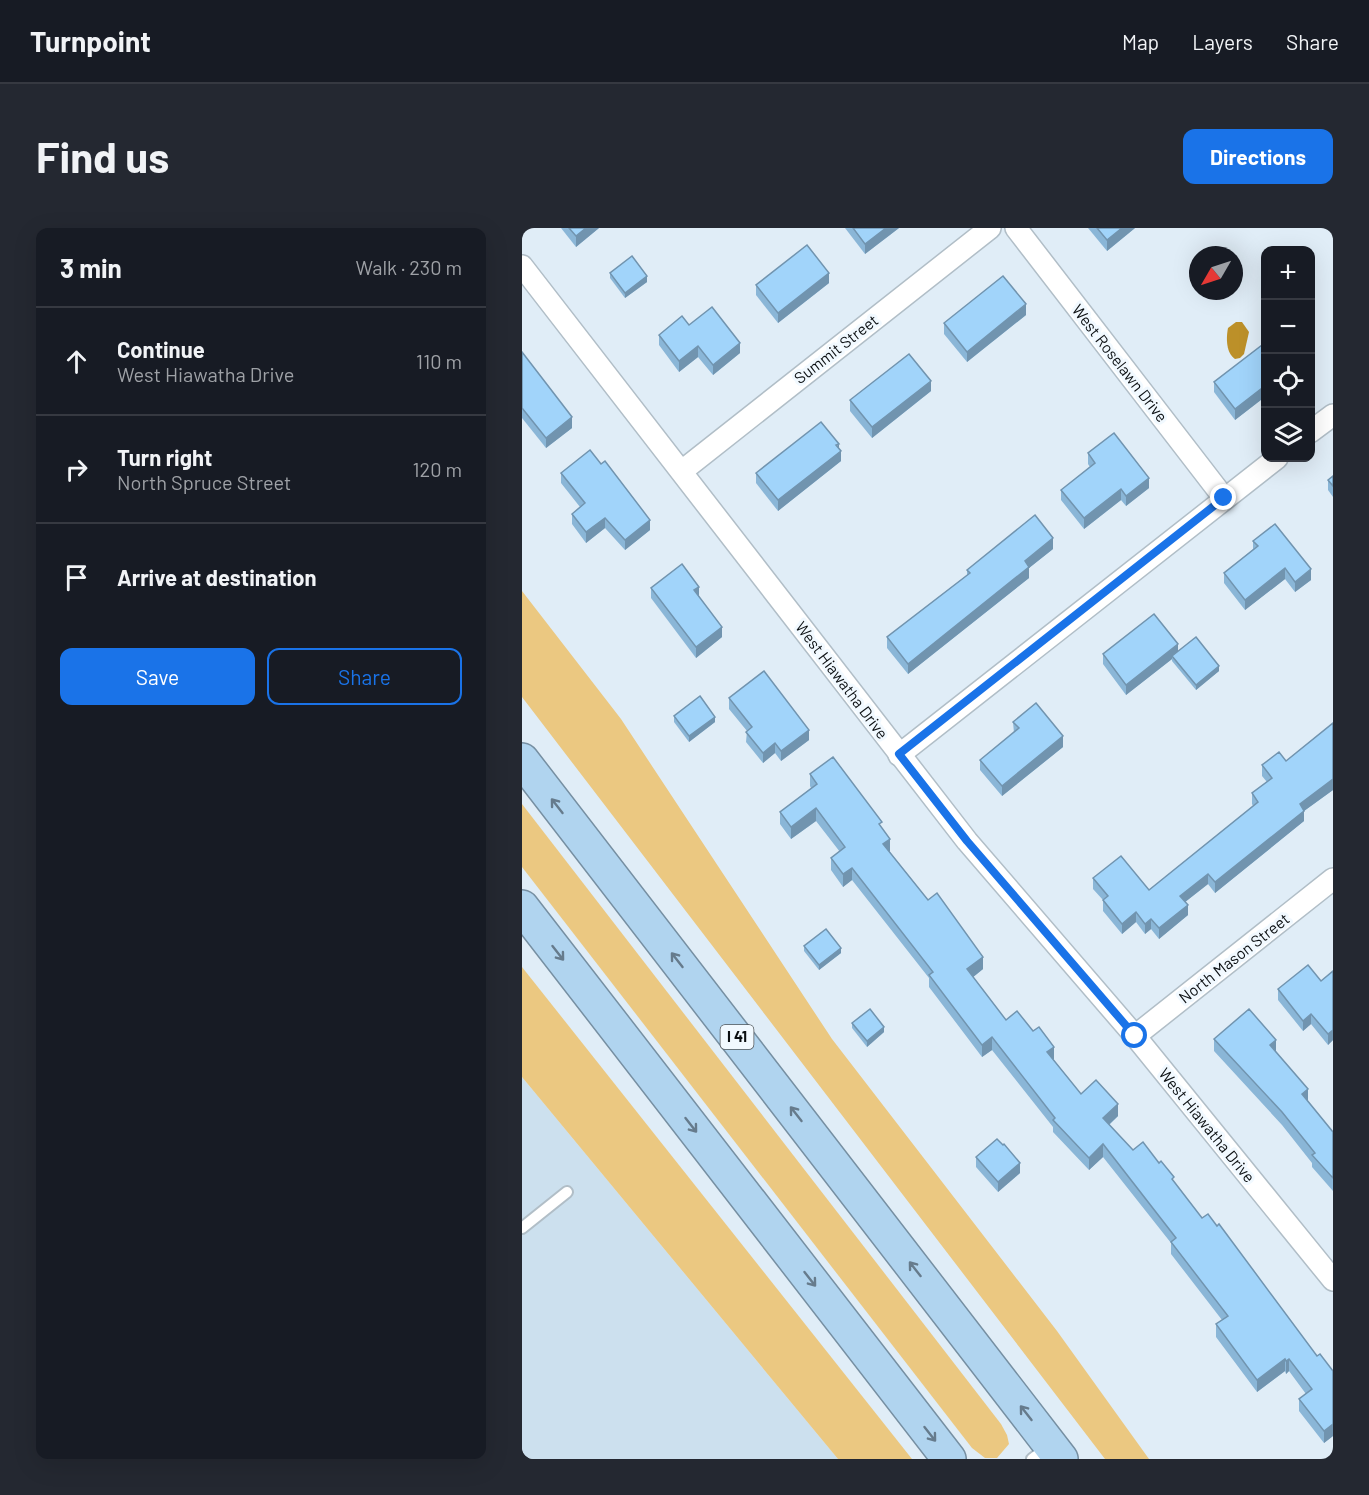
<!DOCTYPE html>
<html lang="en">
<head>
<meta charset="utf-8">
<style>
	:root { --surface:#171b24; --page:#242831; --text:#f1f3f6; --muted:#9ea1a6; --line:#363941; --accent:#1a73e8 }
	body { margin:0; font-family:Barlow,sans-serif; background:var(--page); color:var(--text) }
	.controls { position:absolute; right:18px; top:18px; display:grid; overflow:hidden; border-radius:12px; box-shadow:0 6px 24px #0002 }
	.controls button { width:54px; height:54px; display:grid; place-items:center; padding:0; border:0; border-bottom:2px solid var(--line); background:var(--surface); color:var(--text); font:30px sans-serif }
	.compass { position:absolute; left:667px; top:18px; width:54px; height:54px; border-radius:50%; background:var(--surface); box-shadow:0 6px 24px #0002; rotate:231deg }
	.stop { position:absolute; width:18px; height:18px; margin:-14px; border:4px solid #1a73e8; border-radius:50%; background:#fff }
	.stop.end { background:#1a73e8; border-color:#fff; box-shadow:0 2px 6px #0008 }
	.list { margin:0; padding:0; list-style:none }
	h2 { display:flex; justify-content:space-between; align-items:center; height:78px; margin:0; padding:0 24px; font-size:26px }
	h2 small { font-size:20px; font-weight:400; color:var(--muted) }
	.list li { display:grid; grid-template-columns:39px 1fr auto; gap:18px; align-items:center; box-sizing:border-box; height:108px; padding:0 24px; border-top:2px solid var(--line) }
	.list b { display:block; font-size:22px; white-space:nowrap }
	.list p { margin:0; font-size:20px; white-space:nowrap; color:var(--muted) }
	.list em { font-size:20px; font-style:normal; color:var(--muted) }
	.actions { display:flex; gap:12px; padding:18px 24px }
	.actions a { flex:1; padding:14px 0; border:2px solid var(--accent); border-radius:12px; text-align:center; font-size:21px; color:var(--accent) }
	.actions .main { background:var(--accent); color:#fff }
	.icon { flex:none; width:33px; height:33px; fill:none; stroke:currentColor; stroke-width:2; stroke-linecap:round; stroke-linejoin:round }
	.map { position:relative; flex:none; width:811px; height:1231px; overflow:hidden; border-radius:12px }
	header { display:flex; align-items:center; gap:36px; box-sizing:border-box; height:84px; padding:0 30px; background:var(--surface); border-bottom:2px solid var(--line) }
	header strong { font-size:28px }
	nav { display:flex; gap:33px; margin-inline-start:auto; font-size:21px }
	.intro { display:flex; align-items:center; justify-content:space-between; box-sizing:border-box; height:144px; padding:0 36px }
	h1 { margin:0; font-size:42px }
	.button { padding:15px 27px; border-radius:12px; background:var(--accent); color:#fff; font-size:21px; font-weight:700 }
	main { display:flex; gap:36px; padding:0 36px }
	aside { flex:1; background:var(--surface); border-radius:12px; box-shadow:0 6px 24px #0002 }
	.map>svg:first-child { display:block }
	.built { fill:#cce0ee }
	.green { fill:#ebc881 }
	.water { fill:#bc9029 }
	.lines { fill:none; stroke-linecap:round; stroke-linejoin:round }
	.lane-casing { stroke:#b1bec7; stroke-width:14 }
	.street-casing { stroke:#b1bec7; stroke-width:24 }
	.highway-casing { stroke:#768fa2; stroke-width:36 }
	.lane { stroke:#fff; stroke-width:10 }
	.street { stroke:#fff; stroke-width:21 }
	.highway { stroke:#b0d4ef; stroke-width:33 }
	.wall { fill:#8ab6d7 }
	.shaded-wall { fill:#7194af }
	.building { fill:#a1d4fa; stroke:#7194af; stroke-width:1.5 }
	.oneway { stroke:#667b8c }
	.route { stroke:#1a73e8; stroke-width:8 }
	.labels { text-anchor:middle; stroke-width:6; stroke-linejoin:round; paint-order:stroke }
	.shield { fill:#f1f9ff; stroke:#505559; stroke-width:1.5 }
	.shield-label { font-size:15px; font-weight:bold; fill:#0b0f12 }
	.street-label { font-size:16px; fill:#0b0f12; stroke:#f1f9ff }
</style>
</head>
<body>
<header>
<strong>Turnpoint</strong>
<nav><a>Map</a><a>Layers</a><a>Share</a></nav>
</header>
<div class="intro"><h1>Find us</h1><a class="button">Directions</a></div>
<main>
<aside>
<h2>3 min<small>Walk · 230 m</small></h2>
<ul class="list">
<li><svg class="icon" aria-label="ahead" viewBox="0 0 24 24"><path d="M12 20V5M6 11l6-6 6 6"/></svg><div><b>Continue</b><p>West Hiawatha Drive</p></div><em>110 m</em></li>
<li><svg class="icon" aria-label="right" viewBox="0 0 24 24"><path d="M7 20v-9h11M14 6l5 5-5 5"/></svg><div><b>Turn right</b><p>North Spruce Street</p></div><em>120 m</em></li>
<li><svg class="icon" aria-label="arrive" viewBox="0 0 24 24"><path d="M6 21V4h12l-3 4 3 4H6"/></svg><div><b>Arrive at destination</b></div></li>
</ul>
<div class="actions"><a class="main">Save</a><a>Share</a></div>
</aside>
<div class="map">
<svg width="811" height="1231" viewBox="0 0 811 1231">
	<rect width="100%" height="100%" fill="#e0edf7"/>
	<path class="built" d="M0 849 316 1231H0Z"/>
	<g class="green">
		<path d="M0 363 99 491 310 811 535 1103 627 1231H583L0 469Z"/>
		<path d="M0 576 479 1196 485 1207 487 1216 475 1230H463L450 1220 0 639Z"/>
		<path d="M0 739 390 1231H316L0 849Z"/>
	</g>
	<path class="water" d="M714 94H720L727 104 722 126 718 130 713 131C704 125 704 110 706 100Z"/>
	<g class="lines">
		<g class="lane-casing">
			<g id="lane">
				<path d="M0 1000 45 964"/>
				<path d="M510 1231 527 1218"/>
			</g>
		</g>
		<g class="street-casing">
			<g id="street">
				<path d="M494 0 702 270"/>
				<path d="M0 38 445 613 613 808 811 1052"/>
				<path d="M788 204 811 187"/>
				<path d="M160 243 468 0"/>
				<path d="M377 527 755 230"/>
				<path d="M613 808 811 651"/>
			</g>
		</g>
		<g class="highway-casing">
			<g id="highway">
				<path d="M0 532 539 1231"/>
				<path d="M0 679 427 1231"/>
			</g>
		</g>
		<use href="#lane" class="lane"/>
		<use href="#street" class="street"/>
		<use href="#highway" class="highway"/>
	</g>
	<g class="wall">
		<path d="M39 0H77L54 19Z"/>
		<path d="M323 0H377L343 26Z"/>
		<path d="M566 0H613L585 23Z"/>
		<path d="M88 45 125 54 103 70 88 50Z"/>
		<path d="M307 55 256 95 234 67V57Z"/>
		<path d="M504 87 445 134 422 106V95Z"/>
		<path d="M167 97 218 125 191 147 176 129 157 144 137 117V107Z"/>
		<path d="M744 114V168L713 192 692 164V154Z"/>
		<path d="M0 124 50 200 24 220 0 190Z"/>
		<path d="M409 163 350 210 328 183V172Z"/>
		<path d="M317 220 319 233 256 283 234 255V245Z"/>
		<path d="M566 225 627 260 604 278 599 272 562 301 539 272V262L568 239 566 236Z"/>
		<path d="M39 245 128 302 103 322 83 300 64 315 50 296V286L58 279 39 255Z"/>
		<path d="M811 248V269L806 262V252Z"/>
		<path d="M731 313 789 352 773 364 763 351 723 382 702 355V345L731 321Z"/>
		<path d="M531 321 507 340V350L386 446 365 420V409L445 347V342Z"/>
		<path d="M129 360 177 368 200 409 174 430 129 370Z"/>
		<path d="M656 423 697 443 674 462 650 433V431L604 467 581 436V426Z"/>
		<path d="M207 470 287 512 259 533 253 525 241 535 224 514 225 503 207 481Z"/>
		<path d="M152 488 193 494 167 514 152 494Z"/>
		<path d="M491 494 541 519 480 568 458 542V532L492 505Z"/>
		<path d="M811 495V562L782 583V593L693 665 686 656 663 674 666 687 637 711 629 701 623 706 614 694 600 706 581 683V672L571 661V650L627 662 731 578 730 576V565L745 554 740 548V537L764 533Z"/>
		<path d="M288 546 360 600 368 623V624L461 741 451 749 484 792 532 831H531L559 866 596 888 587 897 611 922 652 954 680 990 795 1128 811 1143V1208L802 1215 777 1183V1171L784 1166 767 1143 764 1146 763 1143 735 1164 694 1109V1096L700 1092 649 1026V1015L581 929 567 942 531 904V899L470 822 460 829 407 759V750L330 652 321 659 309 642V630L318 624 294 593 269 611 258 596V584L289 560 288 558Z"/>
		<path d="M282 718 319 725 297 742 282 723Z"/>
		<path d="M811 743V812L806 817 789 796 781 803 756 772V761L799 753Z"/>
		<path d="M330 795 362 804 345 819 330 800Z"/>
		<path d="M692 811 754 824 786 873 811 904V963L790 939V935L760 897 692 823Z"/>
		<path d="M454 929 498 945 476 964 454 939Z"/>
	</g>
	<g class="shaded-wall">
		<path d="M64 0H77L54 19V8Z"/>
		<path d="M364 0H377L343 26V16Z"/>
		<path d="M600 0H613L585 23V12Z"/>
		<path d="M307 45V55L256 95V85Z"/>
		<path d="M125 48V54L103 70V65Z"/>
		<path d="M504 76V87L445 134V124Z"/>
		<path d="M218 115V125L191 147V137Z"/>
		<path d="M176 118V129L157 144V133Z"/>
		<path d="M409 153V163L350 210V199Z"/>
		<path d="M744 157V168L713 192V181Z"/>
		<path d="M50 189V200L24 220V210Z"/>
		<path d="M317 216V224L319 223V233L256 283V272Z"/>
		<path d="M627 250V260L604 278V268Z"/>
		<path d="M599 261V272L562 301V290Z"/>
		<path d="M83 290V300L64 315V304Z"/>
		<path d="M128 292V302L103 322V312Z"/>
		<path d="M531 310V321L507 340V350L386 446V436L503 333Z"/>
		<path d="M763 340V351L723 382V372Z"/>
		<path d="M789 341V352L773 364V354Z"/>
		<path d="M177 359V369L172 362Z"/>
		<path d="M200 399V409L174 430V419Z"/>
		<path d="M656 416V427L650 428V431L604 467V457Z"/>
		<path d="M697 438V443L674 462V457Z"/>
		<path d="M193 489V494L167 514V508Z"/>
		<path d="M287 502V512L259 533V523Z"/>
		<path d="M541 508V519L480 568V558Z"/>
		<path d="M253 515V525L241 535V525Z"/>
		<path d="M811 551V562L782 583V593L693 665V654L778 576Z"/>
		<path d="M294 580V593L269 611V599Z"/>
		<path d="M368 611V623L361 628V616Z"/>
		<path d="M330 640V652L321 659V646Z"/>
		<path d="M686 646V656L658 678V668Z"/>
		<path d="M666 677V687L637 711V700Z"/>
		<path d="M614 684V694L600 706V696Z"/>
		<path d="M629 691V701L623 706V696Z"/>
		<path d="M319 720V725L297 742V737Z"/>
		<path d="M461 729V741L445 754V741Z"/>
		<path d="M789 786V796L781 803V793Z"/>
		<path d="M362 799V804L345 819V813Z"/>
		<path d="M811 802V812L806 817V806Z"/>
		<path d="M470 809V822L460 829V817Z"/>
		<path d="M754 812V824L748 817Z"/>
		<path d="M532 819V831L525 836V824Z"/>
		<path d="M786 861V873L780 866Z"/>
		<path d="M596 876V888L581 902V890Z"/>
		<path d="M581 916V929L567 942V930Z"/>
		<path d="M498 935V945L476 964V954Z"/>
		<path d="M763 1131V1143L735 1164V1152Z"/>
		<path d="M767 1131V1143L764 1146V1133Z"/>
		<path d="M811 1196V1208L802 1215V1203Z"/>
	</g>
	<g class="building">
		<path d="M47 0H64L54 8Z"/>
		<path d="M331 0H364L343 16Z"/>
		<path d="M575 0H600L585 12Z"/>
		<path d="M285 17 307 45 256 85 234 57Z"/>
		<path d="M110 28 125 48 103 65 88 45Z"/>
		<path d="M481 48 504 76 445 124 422 95Z"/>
		<path d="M190 79 218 115 191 137 176 118 157 133 137 107 160 88 167 97Z"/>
		<path d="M744 114V157L713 181 692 154Z"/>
		<path d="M0 124 50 189 24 210 0 180Z"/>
		<path d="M387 126 409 153 350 199 328 172Z"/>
		<path d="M299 194 317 216 314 217 319 223 256 272 234 245Z"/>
		<path d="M592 205 627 250 604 268 599 261 562 290 539 262 573 235 566 225Z"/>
		<path d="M68 222 79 236 83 233 128 292 103 312 83 290 64 304 50 286 63 275 39 245Z"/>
		<path d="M811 248V258L806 252Z"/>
		<path d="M513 287 531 310 503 333 507 339 386 436 365 409 448 345 445 342Z"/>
		<path d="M753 296 789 341 773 354 763 340 723 372 702 345 736 318 731 313Z"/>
		<path d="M160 336 177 359 172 362 200 399 174 419 129 360Z"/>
		<path d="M632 386 656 416 604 457 581 426Z"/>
		<path d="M674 409 697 438 674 457 650 428Z"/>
		<path d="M242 443 287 502 259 523 253 515 241 525 224 504 230 499 207 470Z"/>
		<path d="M178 468 193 489 167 508 152 488Z"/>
		<path d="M514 475 541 508 480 558 458 532 497 500 491 494Z"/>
		<path d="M811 495V551L778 576 782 583 693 654 686 646 658 668 666 677 637 700 629 691 623 696 614 684 600 696 581 672 586 668 571 650 599 628 627 662 736 574 730 565 750 550 740 537 757 524 764 533Z"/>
		<path d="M311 529 360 594 357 596 368 611 361 616 406 672 415 665 461 729 445 741 484 792 495 783 511 803 517 799 532 819 525 824 559 866 574 852 596 876 581 890 611 922 621 914 637 935 639 933 652 949 650 951 680 990 686 986 695 998 697 996 795 1128 798 1126 811 1143V1196L802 1203 777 1171 790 1161 767 1131 764 1133 763 1131 735 1152 694 1096 706 1088 649 1014 654 1010 581 916 567 930 531 892 533 890 470 809 460 817 407 747 411 744 330 640 321 646 309 630 323 619 294 580 269 599 258 584 295 556 288 546Z"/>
		<path d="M304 701 319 720 297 737 282 718Z"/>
		<path d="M786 737 799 753 811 743V802L806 806 789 786 781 793 756 761Z"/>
		<path d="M348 781 362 799 345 813 330 795Z"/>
		<path d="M727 781 754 812 748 817 786 861 780 866 811 904V950L790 927 793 925 760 884 692 811Z"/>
		<path d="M475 911 481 917 482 916 498 935 476 954 454 929Z"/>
	</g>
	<defs><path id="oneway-shaft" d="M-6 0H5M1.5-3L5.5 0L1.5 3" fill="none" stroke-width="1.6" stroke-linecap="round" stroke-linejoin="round" transform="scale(1.5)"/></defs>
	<g class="oneway">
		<use href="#oneway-shaft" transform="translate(35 578) rotate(-128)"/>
		<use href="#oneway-shaft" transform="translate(36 725) rotate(52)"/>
		<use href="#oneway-shaft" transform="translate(155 732) rotate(-128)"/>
		<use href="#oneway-shaft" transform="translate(274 886) rotate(-128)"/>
		<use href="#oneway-shaft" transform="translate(169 897) rotate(52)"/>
		<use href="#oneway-shaft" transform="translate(393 1041) rotate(-128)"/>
		<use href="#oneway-shaft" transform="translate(288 1051) rotate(52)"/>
		<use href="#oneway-shaft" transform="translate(504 1185) rotate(-128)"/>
		<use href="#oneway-shaft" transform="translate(408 1206) rotate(52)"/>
	</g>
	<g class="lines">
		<path class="route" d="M613 808 445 613 377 526 702 270"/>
	</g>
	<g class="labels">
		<rect class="shield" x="198.5" y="797" width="33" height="24" rx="4.5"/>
		<g class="shield-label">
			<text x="215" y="814">I 41</text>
		</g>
		<g class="street-label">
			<text transform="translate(314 121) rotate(-38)" y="6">Summit Street</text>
			<text transform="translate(598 135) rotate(52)" y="6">West Roselawn Drive</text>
			<text transform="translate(320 452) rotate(53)" y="6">West Hiawatha Drive</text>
			<text transform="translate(712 730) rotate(-38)" y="6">North Mason Street</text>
			<text transform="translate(685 897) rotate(51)" y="6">West Hiawatha Drive</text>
		</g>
	</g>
</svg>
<div class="controls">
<button>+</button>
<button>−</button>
<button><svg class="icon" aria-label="locate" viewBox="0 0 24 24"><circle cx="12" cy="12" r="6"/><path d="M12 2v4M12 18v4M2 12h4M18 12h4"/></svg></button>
<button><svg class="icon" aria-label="layers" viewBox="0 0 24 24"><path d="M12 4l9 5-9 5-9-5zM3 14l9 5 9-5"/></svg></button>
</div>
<svg class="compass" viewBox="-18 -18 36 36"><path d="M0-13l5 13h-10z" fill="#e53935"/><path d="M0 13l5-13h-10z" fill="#9ea1a6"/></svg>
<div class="stop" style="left:613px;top:808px"></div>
<div class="stop end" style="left:702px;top:270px"></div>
</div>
</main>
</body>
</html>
